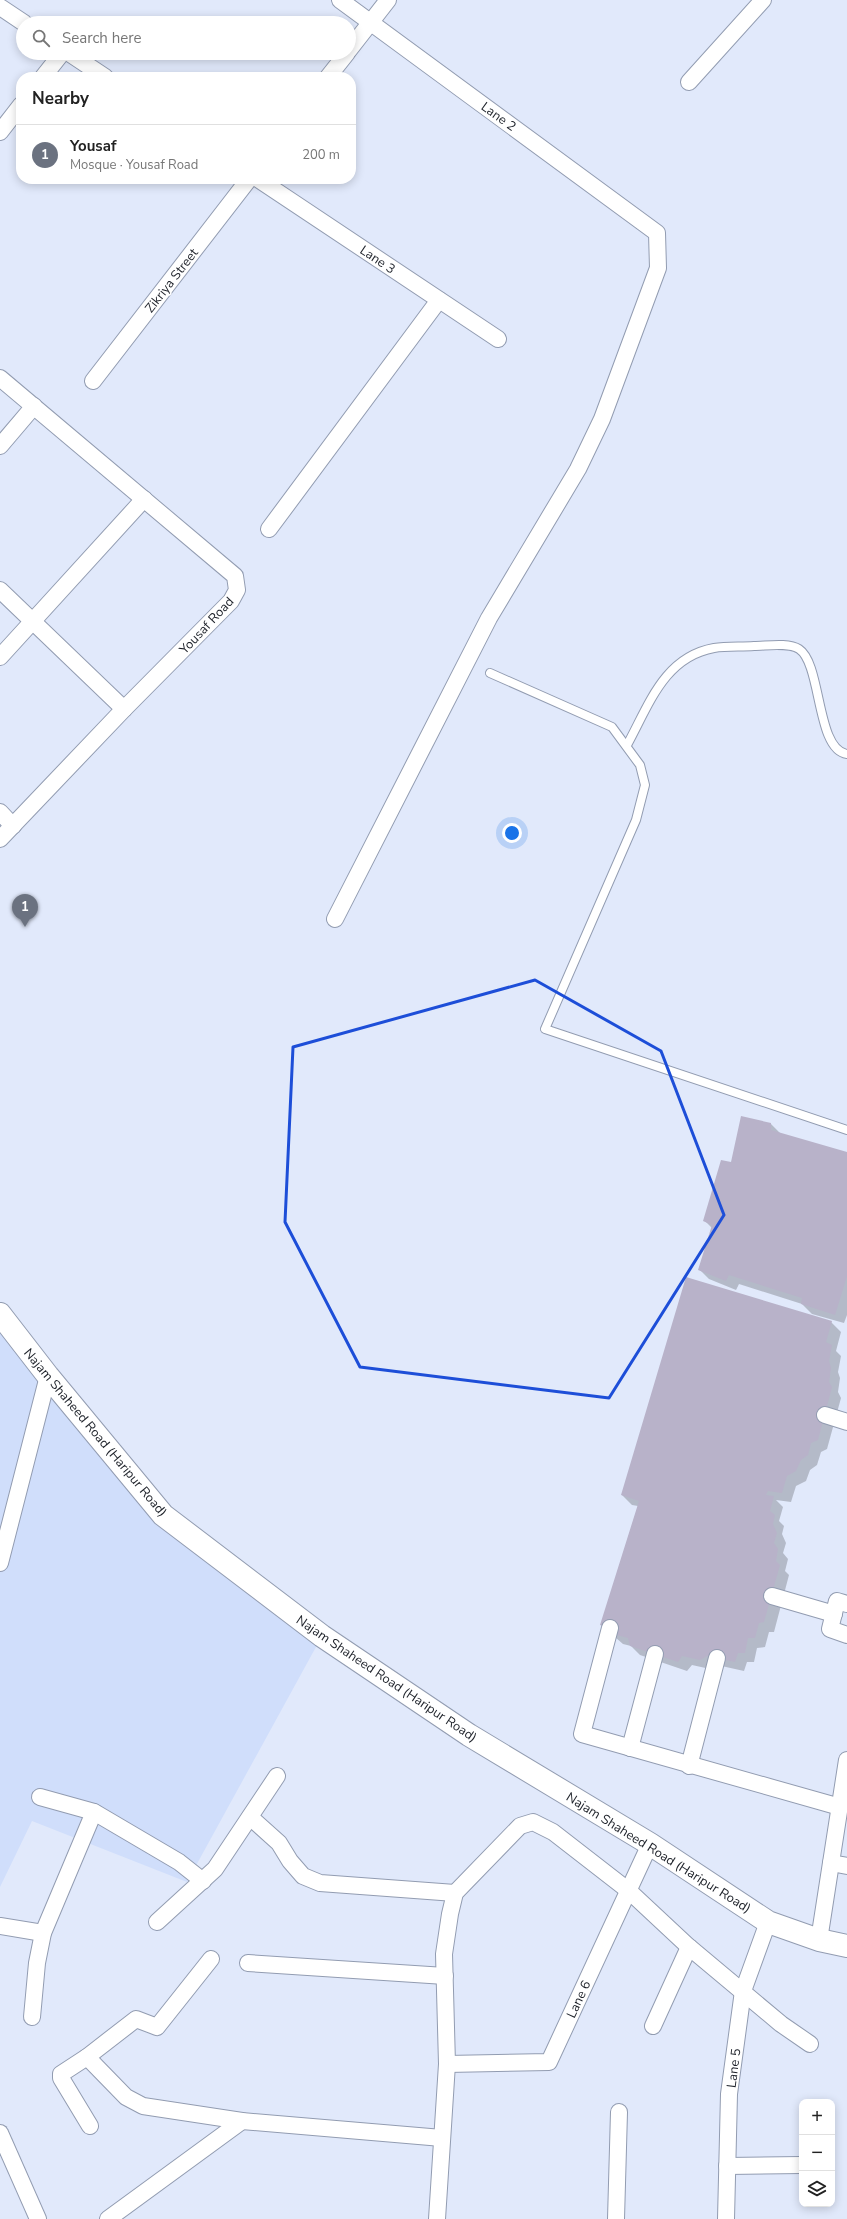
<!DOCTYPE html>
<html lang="en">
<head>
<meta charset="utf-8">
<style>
	:root { --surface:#fff; --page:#f6f6f6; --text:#222; --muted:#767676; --line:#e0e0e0; --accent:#111827 }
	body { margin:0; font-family:"Nunito Sans",sans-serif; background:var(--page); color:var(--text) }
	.controls { position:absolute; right:12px; bottom:12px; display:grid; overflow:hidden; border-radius:8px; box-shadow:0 2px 10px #0003 }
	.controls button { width:36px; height:36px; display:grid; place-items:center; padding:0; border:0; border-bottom:1px solid var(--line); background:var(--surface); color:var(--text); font:20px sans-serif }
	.you { position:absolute; left:512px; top:833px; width:14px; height:14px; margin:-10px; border:3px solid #fff; border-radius:50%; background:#1a73e8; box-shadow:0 0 0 6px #1a73e833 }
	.badge { display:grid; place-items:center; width:26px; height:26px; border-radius:50%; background:var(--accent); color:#fff; font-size:13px; font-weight:700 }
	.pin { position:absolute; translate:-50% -33px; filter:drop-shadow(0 1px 2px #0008) }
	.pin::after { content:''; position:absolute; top:21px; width:14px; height:12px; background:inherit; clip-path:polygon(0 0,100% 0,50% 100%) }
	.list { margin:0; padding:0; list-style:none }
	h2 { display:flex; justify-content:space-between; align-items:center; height:52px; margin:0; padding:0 16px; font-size:17px }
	h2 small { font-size:13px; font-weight:400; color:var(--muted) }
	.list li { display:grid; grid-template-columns:26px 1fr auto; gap:12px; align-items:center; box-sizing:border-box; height:60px; padding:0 16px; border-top:1px solid var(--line) }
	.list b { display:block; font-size:15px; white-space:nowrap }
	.list p { margin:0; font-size:13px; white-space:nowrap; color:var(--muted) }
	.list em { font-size:13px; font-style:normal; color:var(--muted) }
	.icon { flex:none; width:22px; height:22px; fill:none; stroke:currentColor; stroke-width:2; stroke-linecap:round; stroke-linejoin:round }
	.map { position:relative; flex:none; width:847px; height:2219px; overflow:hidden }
	.search { position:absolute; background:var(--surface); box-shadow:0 2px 10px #0003; left:16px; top:16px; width:340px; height:44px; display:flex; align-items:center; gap:10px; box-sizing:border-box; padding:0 14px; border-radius:22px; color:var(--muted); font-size:15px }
	.panel { position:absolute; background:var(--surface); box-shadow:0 2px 10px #0003; left:16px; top:72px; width:340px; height:112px; border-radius:16px }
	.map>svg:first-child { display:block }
	.built { fill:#d0defb }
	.shadow { fill:#0003 }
	.building { fill:#b8b2c9 }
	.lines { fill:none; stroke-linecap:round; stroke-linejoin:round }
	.service-casing { stroke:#929cb1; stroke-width:10 }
	.minor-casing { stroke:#929cb1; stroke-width:18 }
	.secondary-casing { stroke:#929cb1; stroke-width:24 }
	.service { stroke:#fff; stroke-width:8 }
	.minor { stroke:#fff; stroke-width:16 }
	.secondary { stroke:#fff; stroke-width:22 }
	.marked { fill:none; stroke:#1d4ed8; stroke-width:3; stroke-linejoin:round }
	.labels { text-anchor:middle; stroke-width:3; stroke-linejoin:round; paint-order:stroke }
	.street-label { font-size:13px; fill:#1d2129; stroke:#fff }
</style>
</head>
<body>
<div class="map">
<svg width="847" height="2219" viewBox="0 0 847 2219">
	<rect width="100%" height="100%" fill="#e1e9fb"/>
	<path class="built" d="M0 1314 161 1518 322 1636 187 1882 32 1821 0 1887Z"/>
	<g class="shadow">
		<path d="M771 1124 781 1134 847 1153V1315L844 1323 812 1314 802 1304 739 1284 736 1290 709 1279 699 1269 712 1228 705 1221 732 1163Z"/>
		<path d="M831 1322 841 1332 836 1351 841 1356 838 1372 840 1378 838 1392 841 1398 827 1449 821 1452 817 1465 810 1470 806 1481 796 1486 791 1502 776 1500 783 1507 779 1521 784 1526 782 1534 786 1543 783 1553 788 1559 785 1571 789 1575 774 1632H769L765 1647 757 1648 754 1662H747L744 1671 717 1665 710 1669 692 1665 687 1671 640 1655 631 1646 623 1644 601 1625 638 1506 632 1505 622 1495Z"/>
	</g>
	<g class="building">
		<path d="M741 1116 771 1123V1130L847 1152V1276L835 1315 801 1304 802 1298 729 1275 726 1281 698 1270 712 1225 703 1221 721 1160 731 1162Z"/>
		<path d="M686 1277 832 1321 826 1342 832 1345 829 1361 831 1368 829 1382 832 1387 818 1440 811 1443 808 1455 801 1460 796 1471 787 1476 782 1493 768 1491 766 1495 774 1496 770 1511 775 1515 773 1524 777 1533 774 1543 778 1549 776 1561 780 1565 764 1622 759 1623 755 1638H748L745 1653H738L735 1662 707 1656 700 1660 682 1656 678 1662 630 1646 628 1638 613 1634 610 1628 600 1625 639 1501 621 1495Z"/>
	</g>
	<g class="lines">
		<g class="service-casing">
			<g id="service">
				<path d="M490 673 612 727 640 765 645 785 636 820 545 1029 847 1130"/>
				<path d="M627 745C649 705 664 657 714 648 727 646 741 647 754 646 766 646 788 642 799 649 822 664 816 750 847 754"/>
			</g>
		</g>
		<g class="minor-casing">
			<g id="minor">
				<path d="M0 7 24 23"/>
				<path d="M349 50 388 0"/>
				<path d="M69 53 105 77"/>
				<path d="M43 77 62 53"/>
				<path d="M328 77 347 53"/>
				<path d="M689 82 763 0"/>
				<path d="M0 132 21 105"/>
				<path d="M258 179 498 339"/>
				<path d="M0 378 235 576 237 590 231 601 124 709 0 839"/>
				<path d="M93 381 249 179"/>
				<path d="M0 446 34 406"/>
				<path d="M269 529 439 300"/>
				<path d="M0 590 124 709"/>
				<path d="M0 657 144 499"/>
				<path d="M0 812 13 826"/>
				<path d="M335 919 489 618 578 469 602 419 658 268 657 233 340 0"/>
				<path d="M825 1415 847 1422"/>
				<path d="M0 1563 48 1376"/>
				<path d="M772 1596 834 1614"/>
				<path d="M847 1604 837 1601 830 1629 847 1635"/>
				<path d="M610 1628 582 1734 840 1807"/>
				<path d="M630 1748 655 1654"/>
				<path d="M689 1766 717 1658"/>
				<path d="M40 1797 94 1812 179 1862 203 1881"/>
				<path d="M250 1817 279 1843 290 1861 303 1876 320 1883 455 1893"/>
				<path d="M831 1863 847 1866"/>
				<path d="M157 1922 215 1869 277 1776"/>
				<path d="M0 1926 43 1933"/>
				<path d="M819 1940 847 1760"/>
				<path d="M248 1963 445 1976"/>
				<path d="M32 2017 37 1963 43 1933 94 1812"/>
				<path d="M653 2026 689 1947"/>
				<path d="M87 2057 126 2097 143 2106 242 2121 442 2138"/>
				<path d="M447 2064 549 2062 650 1844"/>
				<path d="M90 2126 61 2078V2074L87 2057 136 2019 157 2027 211 1959"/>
				<path d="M0 2133 38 2219"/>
				<path d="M727 2166 802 2165"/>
				<path d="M108 2219 242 2121"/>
				<path d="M437 2219 447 2064 444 1954 450 1914 455 1893 520 1826 533 1822 553 1832 629 1891 689 1947 781 2024 810 2044"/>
				<path d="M616 2219 619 2112"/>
				<path d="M726 2219 729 2094 743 1991 768 1922"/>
			</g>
		</g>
		<g class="secondary-casing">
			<path id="secondary" d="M0 1314 48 1376 163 1515 322 1636 469 1735 650 1844 768 1922 819 1940 847 1946"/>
		</g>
		<use href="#service" class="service"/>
		<use href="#minor" class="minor"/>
		<use href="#secondary" class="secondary"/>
	</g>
	<path class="marked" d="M535 980 661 1051 724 1215 609 1398 360 1367 285 1222 293 1047Z"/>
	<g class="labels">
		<g class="street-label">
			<text transform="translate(499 116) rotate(36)" y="5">Lane 2</text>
			<text transform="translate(378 259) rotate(34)" y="5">Lane 3</text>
			<text transform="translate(171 280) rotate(-52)" y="5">Zikriya Street</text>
			<text transform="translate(206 625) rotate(-47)" y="5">Yousaf Road</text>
			<text transform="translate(96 1432) rotate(50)" y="5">Najam Shaheed Road (Haripur Road)</text>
			<text transform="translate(387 1678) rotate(34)" y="5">Najam Shaheed Road (Haripur Road)</text>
			<text transform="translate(659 1852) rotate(32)" y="5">Najam Shaheed Road (Haripur Road)</text>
			<text transform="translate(578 1999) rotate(-65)" y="5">Lane 6</text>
			<text transform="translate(733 2068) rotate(-83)" y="5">Lane 5</text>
		</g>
	</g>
</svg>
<div class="controls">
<button>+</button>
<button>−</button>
<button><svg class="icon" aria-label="layers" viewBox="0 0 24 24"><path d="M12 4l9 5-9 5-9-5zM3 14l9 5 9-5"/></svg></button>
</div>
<div class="you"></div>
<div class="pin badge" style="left:25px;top:927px;background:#6b7280">1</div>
<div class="search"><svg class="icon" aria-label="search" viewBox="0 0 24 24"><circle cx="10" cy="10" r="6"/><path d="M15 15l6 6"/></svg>Search here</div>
<section class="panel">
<h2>Nearby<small></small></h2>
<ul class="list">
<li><span class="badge" style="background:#6b7280">1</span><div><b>Yousaf</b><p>Mosque · Yousaf Road</p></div><em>200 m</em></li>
</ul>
</section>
</div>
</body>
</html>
